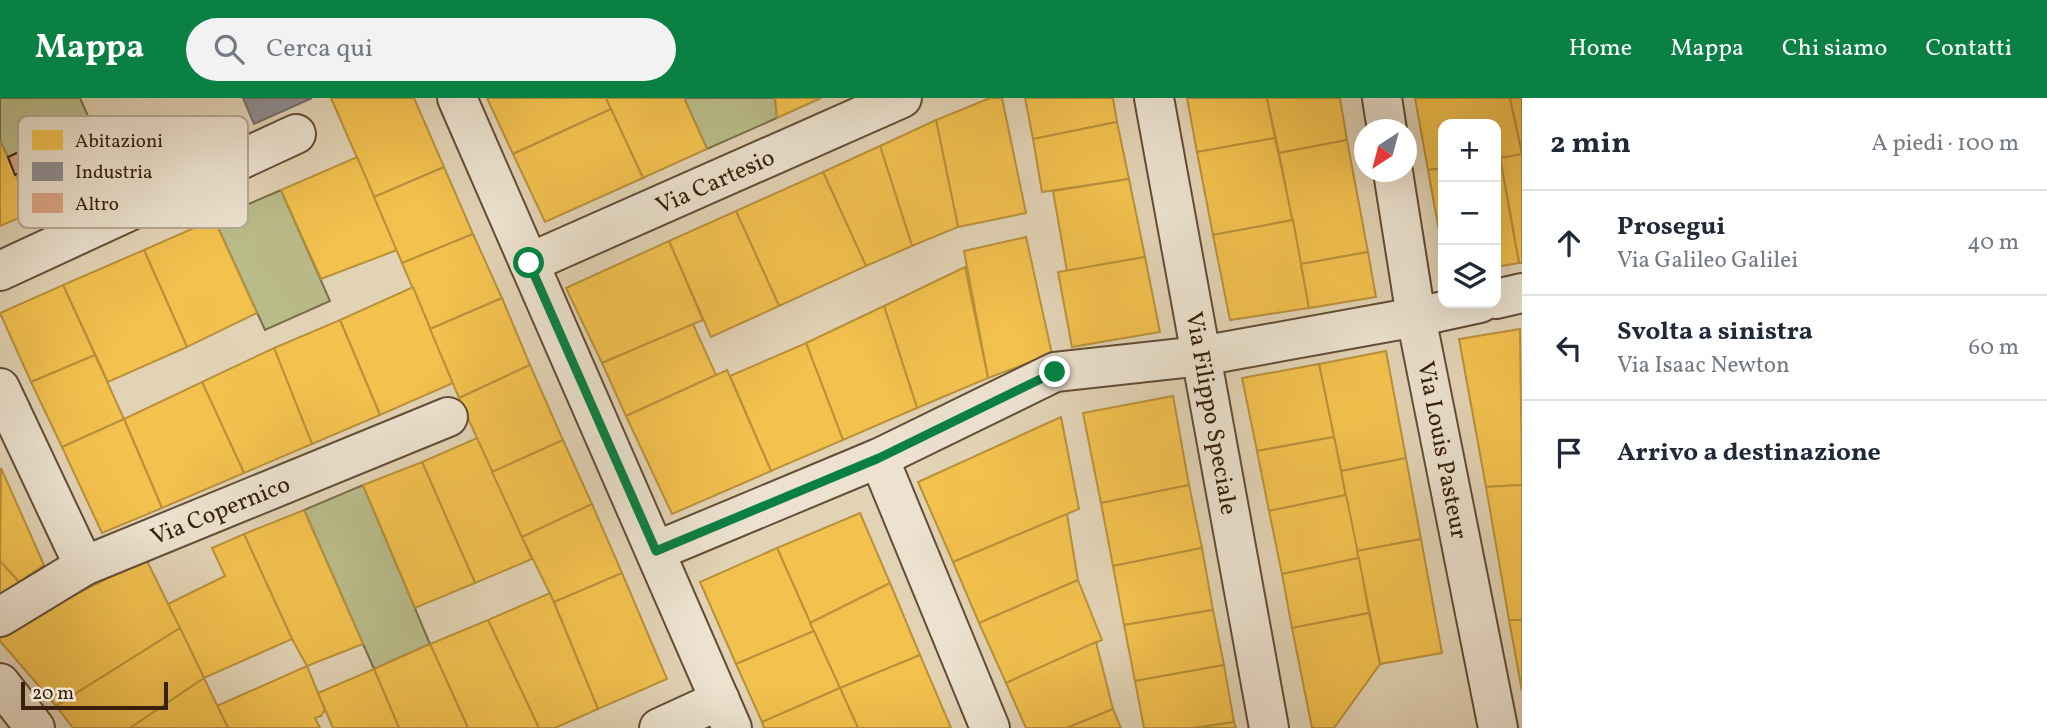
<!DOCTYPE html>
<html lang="it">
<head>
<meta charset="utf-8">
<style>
	:root { --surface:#fff; --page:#f2f2f3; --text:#1f2937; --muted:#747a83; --line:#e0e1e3; --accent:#0b8043 }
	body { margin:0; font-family:Vollkorn,serif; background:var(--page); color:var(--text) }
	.controls { position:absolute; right:21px; top:21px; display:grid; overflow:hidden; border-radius:14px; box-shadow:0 7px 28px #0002 }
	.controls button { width:63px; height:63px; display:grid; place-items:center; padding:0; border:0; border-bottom:2px solid var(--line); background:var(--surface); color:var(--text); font:35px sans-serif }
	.compass { position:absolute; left:1354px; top:21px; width:63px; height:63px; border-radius:50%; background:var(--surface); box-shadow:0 7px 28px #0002; rotate:216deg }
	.scale { position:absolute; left:21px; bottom:18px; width:147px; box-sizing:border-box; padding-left:7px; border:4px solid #38200c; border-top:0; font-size:19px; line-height:24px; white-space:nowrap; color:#38200c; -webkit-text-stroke:5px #ece2cf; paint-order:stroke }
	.stop { position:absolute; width:21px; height:21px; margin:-16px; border:5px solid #0b8043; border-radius:50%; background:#fff }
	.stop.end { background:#0b8043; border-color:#fff; box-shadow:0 2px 7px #0008 }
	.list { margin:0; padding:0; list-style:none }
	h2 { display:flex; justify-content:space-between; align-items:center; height:91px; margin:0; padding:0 28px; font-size:30px }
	h2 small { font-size:23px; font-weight:400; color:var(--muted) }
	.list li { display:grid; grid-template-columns:46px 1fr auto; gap:21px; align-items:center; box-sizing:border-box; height:105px; padding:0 28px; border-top:2px solid var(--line) }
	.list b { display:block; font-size:26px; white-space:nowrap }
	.list p { margin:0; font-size:23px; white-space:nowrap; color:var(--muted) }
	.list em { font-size:23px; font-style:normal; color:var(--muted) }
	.icon { flex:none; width:38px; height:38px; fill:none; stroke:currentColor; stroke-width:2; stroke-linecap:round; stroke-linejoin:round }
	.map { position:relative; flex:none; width:1522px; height:630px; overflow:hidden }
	header { display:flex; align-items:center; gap:42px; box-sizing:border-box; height:98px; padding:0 35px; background:var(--accent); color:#fff }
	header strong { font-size:33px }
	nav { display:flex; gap:38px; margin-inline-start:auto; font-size:24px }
	.search { width:490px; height:63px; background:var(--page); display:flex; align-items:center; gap:18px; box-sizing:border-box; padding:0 24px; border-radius:38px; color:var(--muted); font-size:26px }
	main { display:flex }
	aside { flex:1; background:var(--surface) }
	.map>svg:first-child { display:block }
	.green { fill:#b9bb89; stroke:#786e4a; stroke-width:2 }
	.homes { fill:#f2c14e; stroke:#ba913a; stroke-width:2 }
	.industry { fill:#8d8d92; stroke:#746c6a; stroke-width:2 }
	.building { fill:#dca585; stroke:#38200c; stroke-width:2 }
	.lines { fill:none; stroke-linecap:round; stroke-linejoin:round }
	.minor-casing { stroke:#624d36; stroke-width:42 }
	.tertiary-casing { stroke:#624d36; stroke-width:42 }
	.minor { stroke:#ece2cf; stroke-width:38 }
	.tertiary { stroke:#ece2cf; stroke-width:38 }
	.route { stroke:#0b8043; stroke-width:9 }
	.labels { text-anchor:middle; stroke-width:7; stroke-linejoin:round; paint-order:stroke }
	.street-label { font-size:24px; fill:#38200c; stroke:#ece2cf }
	.key { fill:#ece2cf; stroke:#b6a894; stroke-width:2 }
	.key-label { font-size:19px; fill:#38200c }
</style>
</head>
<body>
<header>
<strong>Mappa</strong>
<div class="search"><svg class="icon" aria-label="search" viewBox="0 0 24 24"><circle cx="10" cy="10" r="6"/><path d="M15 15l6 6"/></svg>Cerca qui</div>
<nav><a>Home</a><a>Mappa</a><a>Chi siamo</a><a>Contatti</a></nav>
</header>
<main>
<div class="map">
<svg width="1522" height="630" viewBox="0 0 1522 630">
	<rect width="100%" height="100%" fill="#e2d3b5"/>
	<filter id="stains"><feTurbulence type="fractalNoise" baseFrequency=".00286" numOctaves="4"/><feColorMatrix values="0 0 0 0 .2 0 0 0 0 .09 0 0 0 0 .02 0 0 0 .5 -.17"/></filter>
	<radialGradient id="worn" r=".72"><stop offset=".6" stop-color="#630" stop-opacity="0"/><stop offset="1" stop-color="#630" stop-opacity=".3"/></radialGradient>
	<g class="green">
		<path d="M0 0H80L116 81 33 114 15 77 53 59 45 42 8 59 0 43Z"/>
		<path d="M684 0H775L777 20 707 51Z"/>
		<path d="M281 92 330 203 265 232 214 121Z"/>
		<path d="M363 387 430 546 374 571 304 412Z"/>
	</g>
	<g class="homes">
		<path d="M331 0H414L444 69 374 99Z"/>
		<path d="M487 0H606L611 11 513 56Z"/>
		<path d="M606 0H684L707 51 643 80Z"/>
		<path d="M775 0H821L777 20Z"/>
		<path d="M990 0H1002L1026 115 958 129 936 22Z"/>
		<path d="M1025 0H1113L1117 24 1033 41Z"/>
		<path d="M1187 0H1267L1275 40 1197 54Z"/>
		<path d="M1267 0H1340L1347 42 1279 55Z"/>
		<path d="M1415 0H1510L1522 56 1496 61V26H1443V70L1428 72Z"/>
		<path d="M1510 0H1522V55Z"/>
		<path d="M611 11 643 80 545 124 513 56Z"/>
		<path d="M936 22 958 129 912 148 880 48Z"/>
		<path d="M1117 24 1129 81 1042 94 1033 41Z"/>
		<path d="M1275 40 1293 122 1213 137 1197 54Z"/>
		<path d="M1347 42 1368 154 1301 166 1279 55Z"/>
		<path d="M0 43 33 114 0 128Z"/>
		<path d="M880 48 912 148 866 168 823 74Z"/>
		<path d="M1522 56V165H1519L1500 60Z"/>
		<path d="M357 59 397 152 321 181 281 92Z"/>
		<path d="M1500 60 1519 165 1496 169V61Z"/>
		<path d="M444 69 473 136 402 165 374 99Z"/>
		<path d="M1443 70V155L1428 72Z"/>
		<path d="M823 74 866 168 779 208 736 113Z"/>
		<path d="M1129 81 1145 159 1067 173 1053 93Z"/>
		<path d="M736 113 779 208 711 239 669 143Z"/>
		<path d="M214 121 257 215 187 249 144 152Z"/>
		<path d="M1293 122 1309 210 1230 222 1213 137Z"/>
		<path d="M473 136 502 200 430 231 402 165Z"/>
		<path d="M1026 139 1052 256 988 280 964 153Z"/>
		<path d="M669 143 703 222 602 265 566 190Z"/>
		<path d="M144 152 187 249 108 284 63 187Z"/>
		<path d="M1368 154 1376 199 1309 210 1301 166Z"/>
		<path d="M1145 159 1160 234 1072 249 1058 174Z"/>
		<path d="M965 169 988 280 917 310 884 208Z"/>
		<path d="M63 187 95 257 31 284 0 215Z"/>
		<path d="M413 189 453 285 380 317 340 222Z"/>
		<path d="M502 200 530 267 459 300 430 231Z"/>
		<path d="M884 208 917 310 843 342 806 245Z"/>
		<path d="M340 222 380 317 312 346 274 250Z"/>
		<path d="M693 226 716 277 626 318 602 265Z"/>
		<path d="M1520 231 1522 387 1486 389 1459 241Z"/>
		<path d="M806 245 843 342 771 373 730 278Z"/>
		<path d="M274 250 312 346 244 375 202 284Z"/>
		<path d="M1386 253 1406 360 1341 373 1319 266Z"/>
		<path d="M95 257 124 321 62 349 31 284Z"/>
		<path d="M1319 266 1334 339 1257 353 1242 280Z"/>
		<path d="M530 267 563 342 492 374 459 300Z"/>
		<path d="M727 272 771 373 672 416 626 318Z"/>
		<path d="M202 284 244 375 162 410 124 321Z"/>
		<path d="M1173 298 1189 387 1101 405 1083 315Z"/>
		<path d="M1061 319 1079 411 953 464 918 384Z"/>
		<path d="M124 321 162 410 102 435 62 349Z"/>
		<path d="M1334 339 1346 397 1269 413 1257 353Z"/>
		<path d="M477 340 532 461 475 485 422 364Z"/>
		<path d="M563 342 592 406 522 439 492 374Z"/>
		<path d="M1406 360 1421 441 1357 453 1341 373Z"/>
		<path d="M422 364 475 485 415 510 363 387Z"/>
		<path d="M1 370 44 467 19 484 0 463Z"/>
		<path d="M1189 387 1202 450 1113 468 1101 405Z"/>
		<path d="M1522 387V522H1509L1486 389Z"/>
		<path d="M1346 397 1359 460 1282 476 1269 413Z"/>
		<path d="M592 406 622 475 554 504 522 439Z"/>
		<path d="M304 412 363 546 307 568 292 541 244 436Z"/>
		<path d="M860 415 890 485 810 525 777 450Z"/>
		<path d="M1067 416 1078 482 979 525 953 464Z"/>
		<path d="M244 436 292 541 204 580 168 506 225 478 212 450Z"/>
		<path d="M1421 441 1442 555 1380 566 1357 453Z"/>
		<path d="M777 450 814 533 736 566 700 484Z"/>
		<path d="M1202 450 1213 512 1124 527 1113 468Z"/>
		<path d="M1359 460 1369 515 1292 530 1282 476Z"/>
		<path d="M146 461 180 530 56 608 0 543V534Z"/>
		<path d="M0 463 19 484 0 499Z"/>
		<path d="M622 475 667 581 598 611 554 504Z"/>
		<path d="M1078 482 1102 542 1006 585 979 525Z"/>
		<path d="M890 485 920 557 840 590 810 525Z"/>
		<path d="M550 495 598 611 555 630H539L488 522Z"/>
		<path d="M1213 512 1224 567 1135 583 1124 527Z"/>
		<path d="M1369 515 1380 566 1334 630H1312L1292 530Z"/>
		<path d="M488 522 539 630H468L430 546Z"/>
		<path d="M1509 522H1522V593Z"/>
		<path d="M180 530 204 580 130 630H73L56 608Z"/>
		<path d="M814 533 840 590 762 624 736 566Z"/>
		<path d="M1096 544 1113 611 1067 630H1026L1006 585Z"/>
		<path d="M430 546 468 630H399L374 571Z"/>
		<path d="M920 557 951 630H858L840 590Z"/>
		<path d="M1224 567 1234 624 1193 630H1144L1135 583Z"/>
		<path d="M307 568 325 612 321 618 315 620 320 630H228L217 608Z"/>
		<path d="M374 571 399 630H333L318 595Z"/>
		<path d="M204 580 228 630H130Z"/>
		<path d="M840 590 858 630H764L762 624Z"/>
		<path d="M1113 611 1121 630H1067Z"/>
		<path d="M1234 624 1236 630H1193L1215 627Z"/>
	</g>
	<path class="industry" d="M243 0H312L254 26Z"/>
	<path class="building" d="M45 42 53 59 15 77 8 59Z"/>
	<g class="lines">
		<g class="minor-casing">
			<g id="minor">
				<path d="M457 0 732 630"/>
				<path d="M1154 0 1269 630"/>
				<path d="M1382 0 1387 32"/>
				<path d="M1393 74 1416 219 1498 630"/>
				<path d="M529 165 902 0"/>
				<path d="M0 173 296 36"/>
				<path d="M1496 201 1522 195"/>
				<path d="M0 290 84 468"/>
				<path d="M879 360 990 630"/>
				<path d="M656 453 879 360 1055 274 1201 258 1416 219 1480 205"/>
				<path d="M0 519 84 468 448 319"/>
				<path d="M659 630 720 602"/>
			</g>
		</g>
		<g class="tertiary-casing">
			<path id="tertiary" d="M0 585 35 630"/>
		</g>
		<use href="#minor" class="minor"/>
		<use href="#tertiary" class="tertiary"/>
	</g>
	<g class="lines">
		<path class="route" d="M529 165 656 453 879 360 1055 274"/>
	</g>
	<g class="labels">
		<g class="street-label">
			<text transform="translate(715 83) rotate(-24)" y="8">Via Cartesio</text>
			<text transform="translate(1212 315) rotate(80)" y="8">Via Filippo Speciale</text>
			<text transform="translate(1443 352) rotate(79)" y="8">Via Louis Pasteur</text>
			<text transform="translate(220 412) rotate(-22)" y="8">Via Copernico</text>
		</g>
	</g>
	<rect x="18" y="18" width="230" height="112" rx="10" class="key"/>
	<rect x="32" y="32" width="31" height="20" fill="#f2c14e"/>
	<rect x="32" y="64" width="31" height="19" fill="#8d8d92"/>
	<rect x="32" y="95" width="31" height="20" fill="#dca585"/>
	<g class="key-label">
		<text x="75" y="49">Abitazioni</text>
		<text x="75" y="80">Industria</text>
		<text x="75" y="112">Altro</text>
	</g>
	<rect width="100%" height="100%" filter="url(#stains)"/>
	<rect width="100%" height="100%" fill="url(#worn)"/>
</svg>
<div class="controls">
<button>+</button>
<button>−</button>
<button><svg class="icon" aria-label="layers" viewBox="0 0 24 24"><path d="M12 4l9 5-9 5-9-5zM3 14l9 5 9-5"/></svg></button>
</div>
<svg class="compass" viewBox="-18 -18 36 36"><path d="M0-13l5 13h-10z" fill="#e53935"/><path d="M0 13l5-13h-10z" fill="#747a83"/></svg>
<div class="scale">20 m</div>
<div class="stop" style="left:529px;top:165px"></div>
<div class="stop end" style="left:1055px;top:274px"></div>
</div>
<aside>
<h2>2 min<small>A piedi · 100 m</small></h2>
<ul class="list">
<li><svg class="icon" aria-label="ahead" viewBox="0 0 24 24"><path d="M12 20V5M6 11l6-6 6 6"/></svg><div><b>Prosegui</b><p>Via Galileo Galilei</p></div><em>40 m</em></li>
<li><svg class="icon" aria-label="left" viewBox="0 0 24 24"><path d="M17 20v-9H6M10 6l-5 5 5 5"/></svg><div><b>Svolta a sinistra</b><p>Via Isaac Newton</p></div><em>60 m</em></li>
<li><svg class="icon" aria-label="arrive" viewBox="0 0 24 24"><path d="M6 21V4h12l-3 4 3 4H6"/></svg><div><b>Arrivo a destinazione</b></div></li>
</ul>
</aside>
</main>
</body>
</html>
